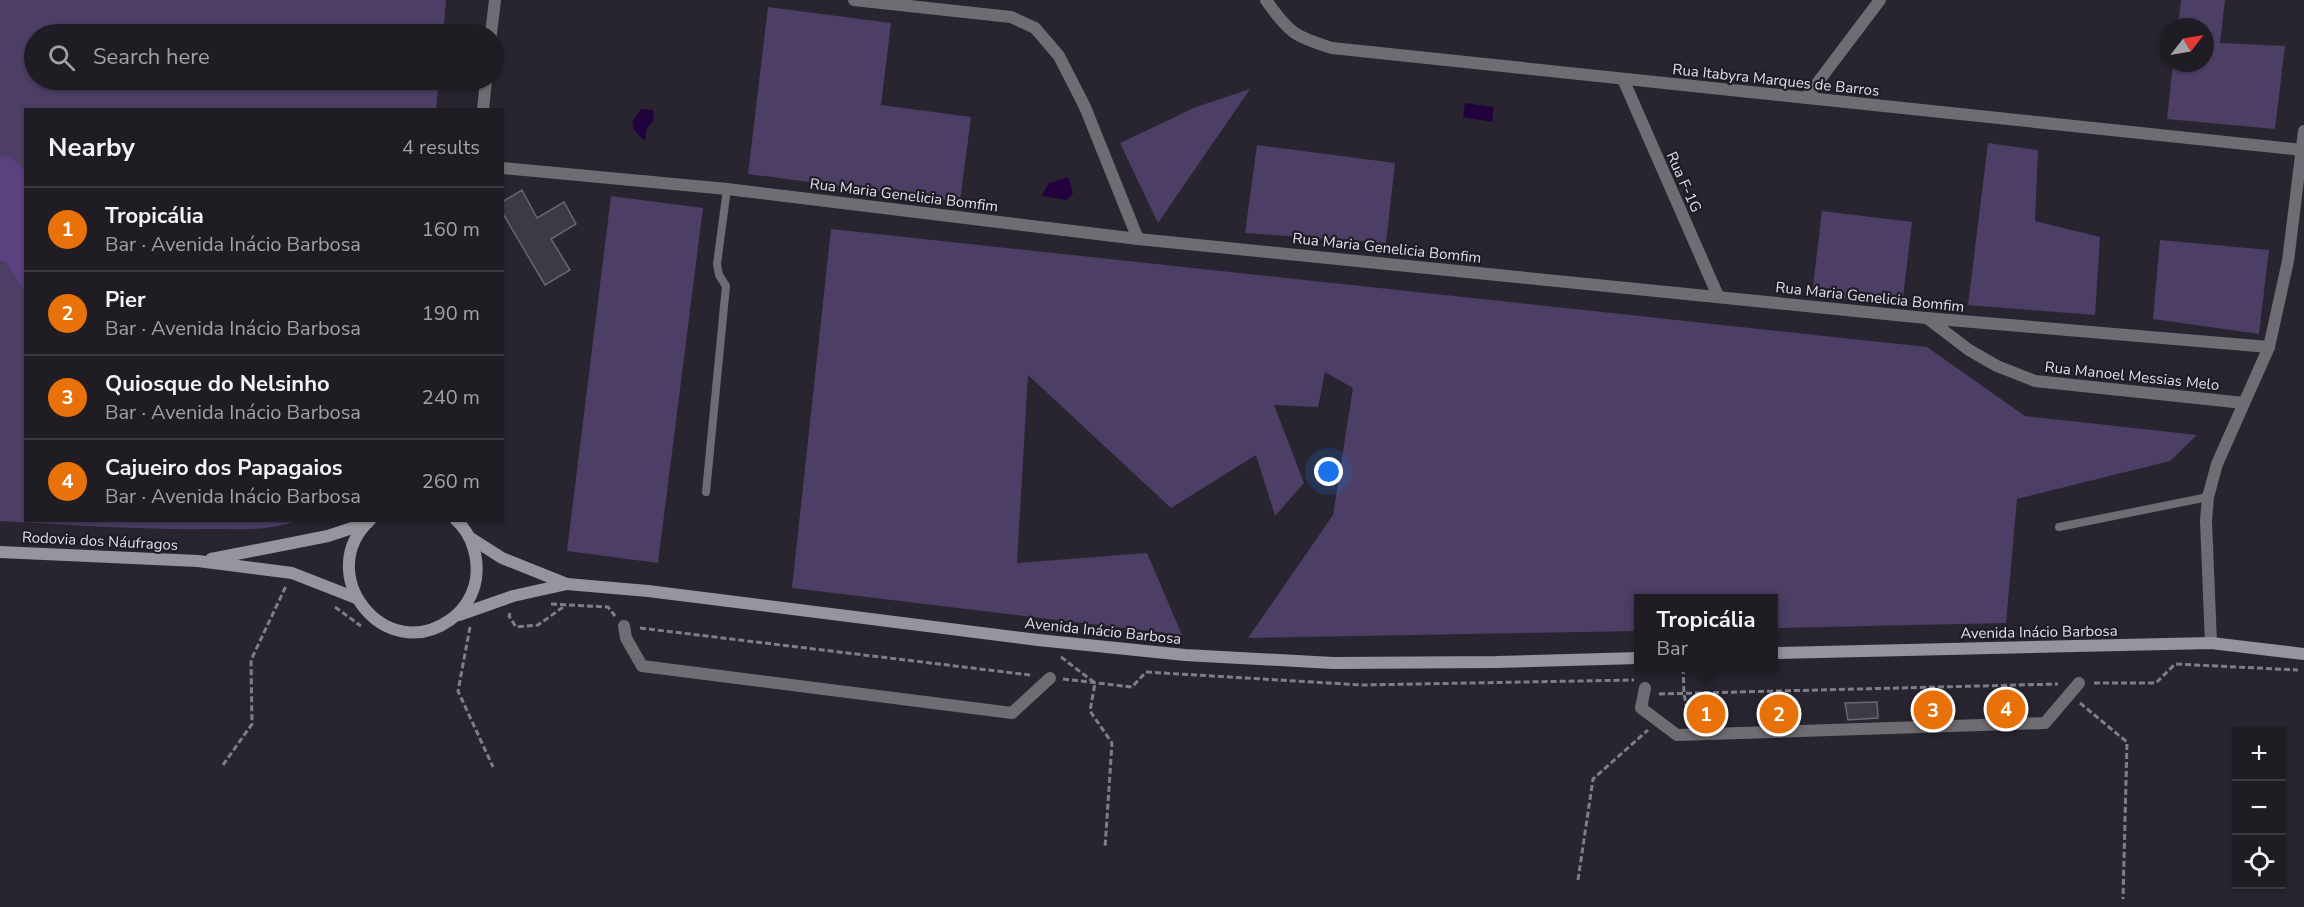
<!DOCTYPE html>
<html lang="en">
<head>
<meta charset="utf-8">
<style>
	:root { --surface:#1f1c24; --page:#27252c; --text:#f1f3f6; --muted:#a1a1a6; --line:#3c3a41; --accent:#b45309 }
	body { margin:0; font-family:"Nunito Sans",sans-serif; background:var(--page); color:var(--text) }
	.controls { position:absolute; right:18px; bottom:18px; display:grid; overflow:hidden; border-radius:0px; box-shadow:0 2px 4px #0004 }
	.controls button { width:54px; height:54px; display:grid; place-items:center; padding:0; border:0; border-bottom:2px solid var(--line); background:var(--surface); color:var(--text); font:30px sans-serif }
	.compass { position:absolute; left:2160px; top:18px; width:54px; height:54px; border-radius:50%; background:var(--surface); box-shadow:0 2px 4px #0004; rotate:59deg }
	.you { position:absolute; left:1329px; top:472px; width:21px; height:21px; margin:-15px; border:4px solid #fff; border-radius:50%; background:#1a73e8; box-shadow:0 0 0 9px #1a73e833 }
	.badge { display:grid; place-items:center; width:39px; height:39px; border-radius:50%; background:var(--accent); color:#fff; font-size:20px; font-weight:700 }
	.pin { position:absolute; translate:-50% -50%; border:3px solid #fff; box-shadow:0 2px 6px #0006 }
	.popup { position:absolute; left:1634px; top:594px; width:144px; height:78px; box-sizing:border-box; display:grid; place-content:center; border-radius:0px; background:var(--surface); filter:drop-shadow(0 2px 4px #0005); font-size:20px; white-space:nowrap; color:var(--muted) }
	.popup b { font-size:22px; color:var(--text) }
	.popup::after { content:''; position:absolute; left:50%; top:100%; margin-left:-12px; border:12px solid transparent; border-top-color:var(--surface) }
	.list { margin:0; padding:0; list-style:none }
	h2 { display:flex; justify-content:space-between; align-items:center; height:78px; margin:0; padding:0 24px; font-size:26px }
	h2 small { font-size:20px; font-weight:400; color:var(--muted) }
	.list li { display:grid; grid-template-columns:39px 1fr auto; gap:18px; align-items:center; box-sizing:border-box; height:84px; padding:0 24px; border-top:2px solid var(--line) }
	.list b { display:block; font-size:22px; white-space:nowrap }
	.list p { margin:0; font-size:20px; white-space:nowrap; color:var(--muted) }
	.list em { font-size:20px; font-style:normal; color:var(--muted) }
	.icon { flex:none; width:33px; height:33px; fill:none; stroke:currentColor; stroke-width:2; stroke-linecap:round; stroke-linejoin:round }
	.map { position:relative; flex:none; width:2304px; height:907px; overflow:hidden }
	.search { position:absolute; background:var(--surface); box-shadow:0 2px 4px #0004; left:24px; top:24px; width:480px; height:66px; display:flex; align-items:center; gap:15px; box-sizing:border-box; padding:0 21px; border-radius:33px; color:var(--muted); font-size:22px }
	.panel { position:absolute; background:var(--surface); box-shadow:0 2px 4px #0004; left:24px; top:108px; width:480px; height:414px; border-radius:0px }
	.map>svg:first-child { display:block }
	.green { fill:#4c3e64 }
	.forest { fill:#5b4180 }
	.water { fill:#21023d }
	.building { fill:#3e3a45; stroke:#6a6672; stroke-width:1.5 }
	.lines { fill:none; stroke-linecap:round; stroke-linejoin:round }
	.path { stroke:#807d86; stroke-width:3; stroke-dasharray:6 3; stroke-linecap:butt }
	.service { stroke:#6f6d73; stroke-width:8 }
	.pedestrian { stroke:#6f6d73; stroke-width:12 }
	.minor { stroke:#6f6d73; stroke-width:12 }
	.tertiary { stroke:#6f6d73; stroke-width:12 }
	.secondary { stroke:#97949d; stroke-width:12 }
	.labels { text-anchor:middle; stroke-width:4.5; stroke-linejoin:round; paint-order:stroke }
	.street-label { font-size:15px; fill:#e1dfe6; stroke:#1f1c26 }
</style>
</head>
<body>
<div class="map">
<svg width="2304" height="907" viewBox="0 0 2304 907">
	<rect width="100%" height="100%" fill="#292530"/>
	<g class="green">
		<path d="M0 0H446L443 34H34V80H439L436 109 26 110V520L295 521C270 531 239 529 213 529 142 530 71 525 0 521Z"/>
		<path d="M2181 0H2225L2220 43 2285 46 2275 129 2167 119 2173 63H2205V27H2178Z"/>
		<path d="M768 7 891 23 881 105 971 117 960 202 748 174Z"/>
		<path d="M1250 89 1158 223 1120 143 1196 107Z"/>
		<path d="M1988 143 2038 150 2035 221 2100 237 2095 315 1968 305Z"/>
		<path d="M1257 145 1395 163 1386 243 1245 233Z"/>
		<path d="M611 196 703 208 658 563 567 551Z"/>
		<path d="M1822 211 1912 222 1902 306 1812 294Z"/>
		<path d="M831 229 1927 347 2025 416 2197 435 2170 461 2017 499 2006 623 1774 628V598H1638V631L1248 638 1333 515 1353 388 1325 372 1318 407 1274 405 1304 483 1275 516 1256 455 1171 508 1028 375 1017 563 1147 553 1182 635 792 588Z"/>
		<path d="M2160 240 2269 250 2259 334 2153 319Z"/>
	</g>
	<path class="forest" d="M9 156 21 166 25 173V287H22L6 262 0 260V157Z"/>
	<g class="water">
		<path d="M1465 103 1494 107 1492 122 1463 117Z"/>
		<path d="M641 109 653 110 654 120 647 128 645 141 634 130 632 122Z"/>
		<path d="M1068 177 1073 193 1067 200 1042 196 1049 183Z"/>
	</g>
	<g class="building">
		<path d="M522 190 537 218 564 202 576 224 551 239 570 270 545 285 502 212V202Z"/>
		<path d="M1877 702 1878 718 1848 720 1845 703Z"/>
		<path d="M1721 705 1722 721 1692 723 1689 706Z"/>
		<path d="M1794 706 1796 722 1766 724 1763 707Z"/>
	</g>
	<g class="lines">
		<g class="path">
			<path d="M551 604 608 607 615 616"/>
			<path d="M335 607 361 626"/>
			<path d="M510 613 509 616 516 627 538 625 566 605"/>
			<path d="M470 627 458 691 493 767"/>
			<path d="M640 628 1030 675"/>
			<path d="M1061 657 1095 683 1090 711 1112 743 1105 848"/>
			<path d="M1683 668 1684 694 1689 719"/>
			<path d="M1063 679 1132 687 1146 672 1362 685 1634 680"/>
			<path d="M2094 683H2156L2175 664 2298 670"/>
			<path d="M1659 694 2058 684"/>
			<path d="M2080 703 2127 742 2123 899"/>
			<path d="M223 765 252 724 251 660 286 586"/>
			<path d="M1578 880 1593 779 1648 730"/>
		</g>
		<g class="service">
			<path d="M706 492 726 286 719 275 717 264 727 189"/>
			<path d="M2059 527 2208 497"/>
		</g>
		<g class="pedestrian">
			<path d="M624 626 626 638 642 666 1012 713 1050 678"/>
			<path d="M1645 688 1641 708 1677 735 2045 723 2079 683"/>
		</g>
		<g class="minor">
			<path d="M854 0 1011 17 1035 28 1059 56 1085 107 1138 239"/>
			<path d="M1266 0C1288 32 1295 37 1332 48L2302 150"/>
			<path d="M1623 79 1718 296"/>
			<path d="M1806 98 1880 0"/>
			<path d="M502 168 727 189 1138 239 1926 318 2269 347"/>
			<path d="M1927 318 1969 350 1997 366 2035 381 2244 403"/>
		</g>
		<g class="tertiary">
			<path d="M491 34 495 0"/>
			<path d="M483 110 486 80"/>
			<path d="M2211 643 2206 521 2208 497 2217 464 2269 347 2288 261 2304 131"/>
		</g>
		<g class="secondary">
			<path d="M370 520C312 574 385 666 450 620 464 610 473 596 476 579 479 558 472 534 456 520"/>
			<path d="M469 537 502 558 567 584 648 591 1038 640 1185 655 1333 663 1497 662 1638 658"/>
			<path d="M0 552 198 561 292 573 356 598"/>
			<path d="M211 559 328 536 367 523"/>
			<path d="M459 615 513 596 567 584"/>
			<path d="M1774 653 2211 643 2304 654"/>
		</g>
	</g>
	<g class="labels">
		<g class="street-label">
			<text transform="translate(1776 80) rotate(6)" y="5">Rua Itabyra Marques de Barros</text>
			<text transform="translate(1684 182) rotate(66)" y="5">Rua F-1G</text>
			<text transform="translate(904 195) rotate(7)" y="5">Rua Maria Genelicia Bomfim</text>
			<text transform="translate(1387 248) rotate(6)" y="5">Rua Maria Genelicia Bomfim</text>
			<text transform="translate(1870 297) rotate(6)" y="5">Rua Maria Genelicia Bomfim</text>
			<text transform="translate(2132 376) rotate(6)" y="5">Rua Manoel Messias Melo</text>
			<text transform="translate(100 541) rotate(3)" y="5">Rodovia dos Náufragos</text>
			<text transform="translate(1103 631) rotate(6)" y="5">Avenida Inácio Barbosa</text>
			<text transform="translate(2039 632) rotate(-1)" y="5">Avenida Inácio Barbosa</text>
		</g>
	</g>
</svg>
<div class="controls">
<button>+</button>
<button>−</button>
<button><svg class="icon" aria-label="locate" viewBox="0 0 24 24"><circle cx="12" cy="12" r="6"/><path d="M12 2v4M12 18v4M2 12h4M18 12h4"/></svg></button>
</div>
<svg class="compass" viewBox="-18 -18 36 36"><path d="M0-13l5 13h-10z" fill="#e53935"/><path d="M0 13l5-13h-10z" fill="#a1a1a6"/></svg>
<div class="you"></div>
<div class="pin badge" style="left:1706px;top:714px;background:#e8710a">1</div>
<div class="popup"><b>Tropicália</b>Bar</div>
<div class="pin badge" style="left:1779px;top:714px;background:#e8710a">2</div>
<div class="pin badge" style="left:1933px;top:710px;background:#e8710a">3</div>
<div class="pin badge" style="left:2006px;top:709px;background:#e8710a">4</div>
<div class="search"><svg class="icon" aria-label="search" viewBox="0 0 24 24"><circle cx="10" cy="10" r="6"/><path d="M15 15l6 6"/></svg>Search here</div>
<section class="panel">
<h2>Nearby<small>4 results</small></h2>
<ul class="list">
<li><span class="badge" style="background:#e8710a">1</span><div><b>Tropicália</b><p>Bar · Avenida Inácio Barbosa</p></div><em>160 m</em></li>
<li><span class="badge" style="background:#e8710a">2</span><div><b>Pier</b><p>Bar · Avenida Inácio Barbosa</p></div><em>190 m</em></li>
<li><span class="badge" style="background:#e8710a">3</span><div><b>Quiosque do Nelsinho</b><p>Bar · Avenida Inácio Barbosa</p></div><em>240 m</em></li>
<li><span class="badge" style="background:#e8710a">4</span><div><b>Cajueiro dos Papagaios</b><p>Bar · Avenida Inácio Barbosa</p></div><em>260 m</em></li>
</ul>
</section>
</div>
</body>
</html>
